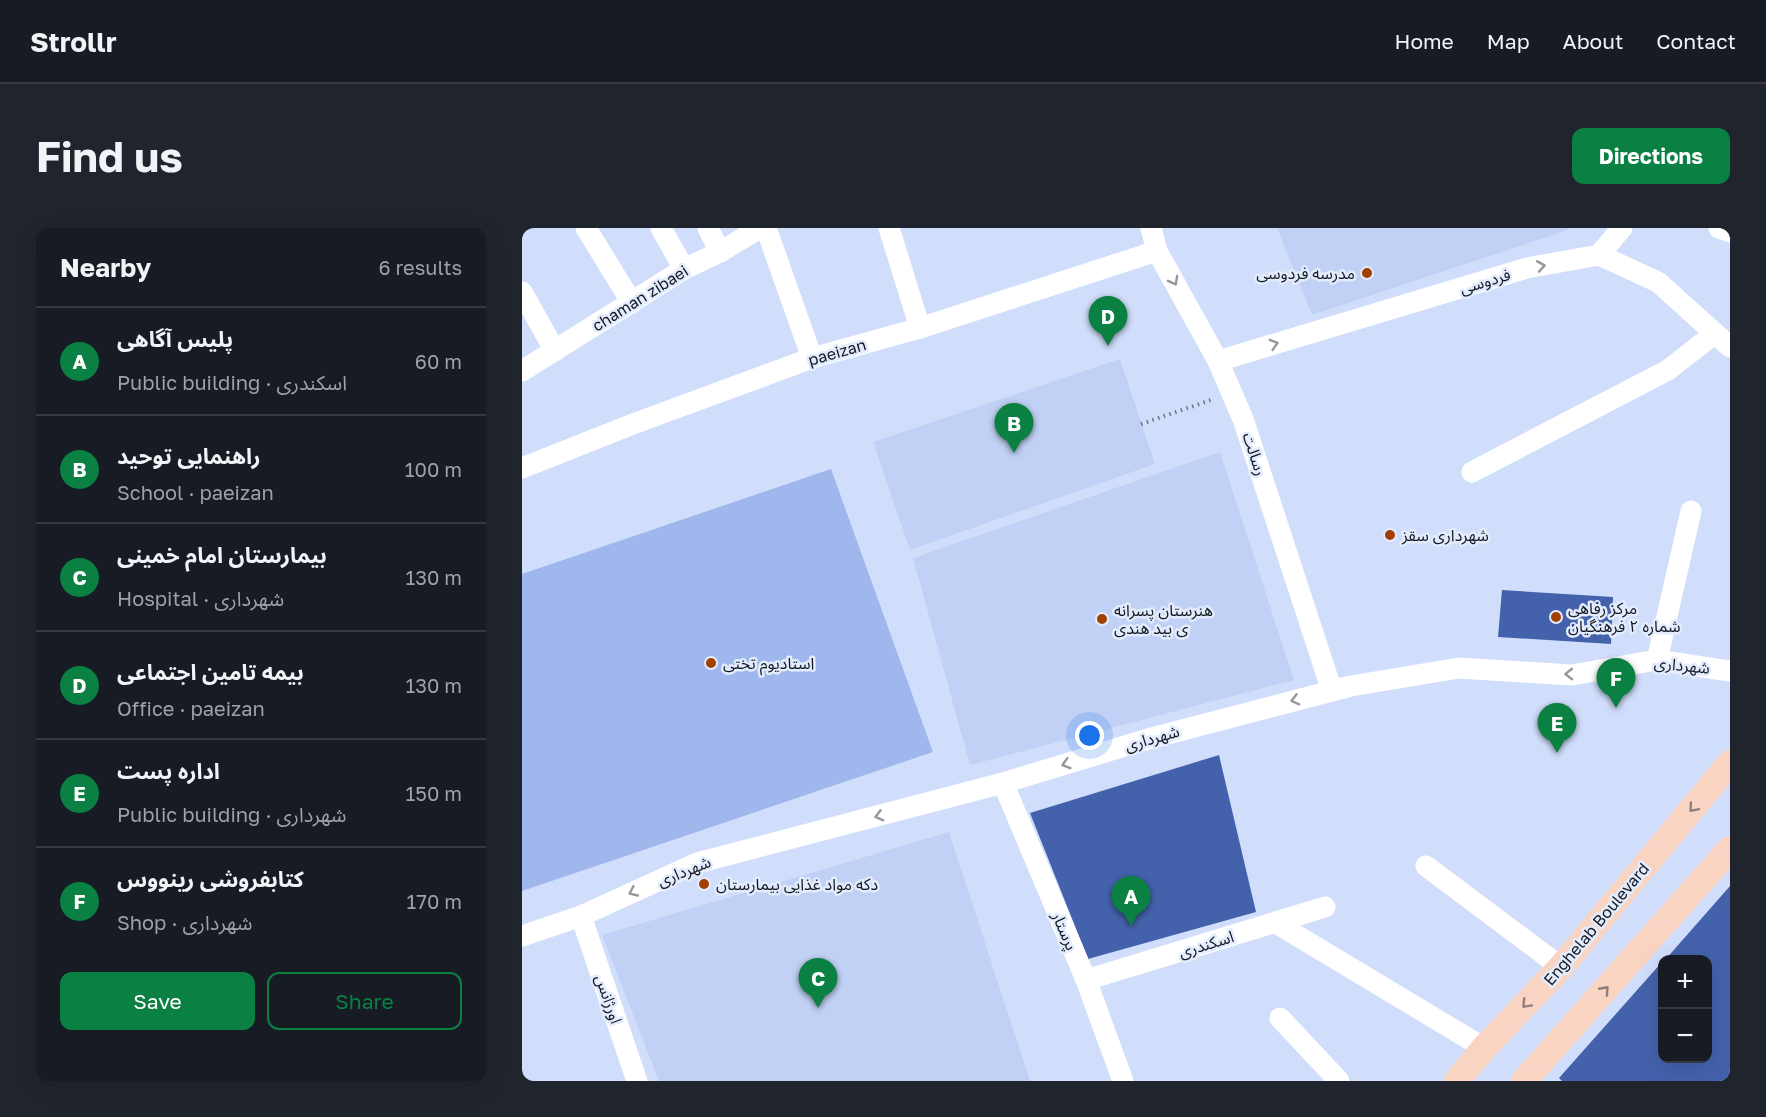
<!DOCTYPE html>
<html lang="en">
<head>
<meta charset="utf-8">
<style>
	:root { --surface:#171b24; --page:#20242c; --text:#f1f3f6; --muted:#9ea1a6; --line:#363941; --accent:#0b8043 }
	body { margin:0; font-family:"Golos Text","Noto Sans Arabic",sans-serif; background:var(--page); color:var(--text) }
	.controls { position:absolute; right:18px; bottom:18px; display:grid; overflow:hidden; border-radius:12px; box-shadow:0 6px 24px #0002 }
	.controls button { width:54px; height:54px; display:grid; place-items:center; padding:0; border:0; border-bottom:2px solid var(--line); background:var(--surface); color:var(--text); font:30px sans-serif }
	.you { position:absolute; left:568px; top:508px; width:21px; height:21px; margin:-15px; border:4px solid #fff; border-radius:50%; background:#1a73e8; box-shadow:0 0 0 9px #1a73e833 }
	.badge { display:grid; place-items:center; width:39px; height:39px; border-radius:50%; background:var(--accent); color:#fff; font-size:20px; font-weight:700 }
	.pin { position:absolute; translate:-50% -50px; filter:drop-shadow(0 2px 3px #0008) }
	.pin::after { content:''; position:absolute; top:32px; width:21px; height:18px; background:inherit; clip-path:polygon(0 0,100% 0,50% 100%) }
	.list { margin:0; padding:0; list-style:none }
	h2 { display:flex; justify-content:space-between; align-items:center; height:78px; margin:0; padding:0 24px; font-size:26px }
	h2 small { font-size:20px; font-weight:400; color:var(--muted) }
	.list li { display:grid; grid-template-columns:39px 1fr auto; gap:18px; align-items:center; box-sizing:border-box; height:108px; padding:0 24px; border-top:2px solid var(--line) }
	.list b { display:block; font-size:22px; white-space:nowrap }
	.list p { margin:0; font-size:20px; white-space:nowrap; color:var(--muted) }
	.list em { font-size:20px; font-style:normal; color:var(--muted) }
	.actions { display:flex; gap:12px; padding:18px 24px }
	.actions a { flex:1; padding:14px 0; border:2px solid var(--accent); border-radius:12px; text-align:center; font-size:21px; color:var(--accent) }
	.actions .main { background:var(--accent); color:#fff }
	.map { position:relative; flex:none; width:1208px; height:853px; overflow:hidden; border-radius:12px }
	header { display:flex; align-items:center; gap:36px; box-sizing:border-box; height:84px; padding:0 30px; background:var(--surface); border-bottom:2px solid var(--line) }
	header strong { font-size:28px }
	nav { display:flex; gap:33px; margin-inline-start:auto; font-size:21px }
	.intro { display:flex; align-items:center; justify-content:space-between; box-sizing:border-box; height:144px; padding:0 36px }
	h1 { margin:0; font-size:42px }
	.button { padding:15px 27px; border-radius:12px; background:var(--accent); color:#fff; font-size:21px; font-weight:700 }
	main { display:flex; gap:36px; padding:0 36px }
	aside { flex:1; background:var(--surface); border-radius:12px; box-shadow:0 6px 24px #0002 }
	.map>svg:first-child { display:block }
	.built { fill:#c1d1f5 }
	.green { fill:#9fb7ed }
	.building { fill:#4462ac }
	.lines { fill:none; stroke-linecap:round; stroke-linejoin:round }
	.path { stroke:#6c7487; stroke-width:4; stroke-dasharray:1.5 4.5; stroke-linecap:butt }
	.minor { stroke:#fff; stroke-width:21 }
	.major { stroke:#fad4c3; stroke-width:26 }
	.oneway { stroke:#95979c }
	.oneway2 { stroke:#927f7b }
	.poi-dot { fill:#a24000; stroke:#e3ecfd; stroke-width:2 }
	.labels { text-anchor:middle; stroke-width:5; stroke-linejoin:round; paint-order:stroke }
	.poi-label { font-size:16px; fill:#131822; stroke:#e3ecfd; text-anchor:start }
	.street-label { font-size:16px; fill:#131822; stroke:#e3ecfd }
</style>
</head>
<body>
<header>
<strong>Strollr</strong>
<nav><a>Home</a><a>Map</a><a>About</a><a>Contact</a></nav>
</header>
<div class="intro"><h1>Find us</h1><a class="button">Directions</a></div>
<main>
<aside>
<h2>Nearby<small>6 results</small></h2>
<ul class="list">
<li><span class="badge">A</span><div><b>پلیس آگاهی</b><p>Public building · اسکندری</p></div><em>60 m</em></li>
<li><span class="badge">B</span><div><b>راهنمایی توحید</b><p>School · paeizan</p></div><em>100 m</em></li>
<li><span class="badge">C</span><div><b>بیمارستان امام خمینی</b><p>Hospital · شهرداری</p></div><em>130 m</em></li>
<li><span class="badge">D</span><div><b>بیمه تامین اجتماعی</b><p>Office · paeizan</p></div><em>130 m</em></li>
<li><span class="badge">E</span><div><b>اداره پست</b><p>Public building · شهرداری</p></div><em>150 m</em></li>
<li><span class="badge">F</span><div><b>کتابفروشی رینووس</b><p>Shop · شهرداری</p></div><em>170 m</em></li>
</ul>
<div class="actions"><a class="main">Save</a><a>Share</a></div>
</aside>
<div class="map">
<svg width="1208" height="853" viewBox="0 0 1208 853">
	<rect width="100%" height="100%" fill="#d1defb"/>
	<g class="built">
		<path d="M755 0H1046V2L790 87Z"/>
		<path d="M598 131 633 236 388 322 351 214Z"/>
		<path d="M698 224 772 452 448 537 391 330Z"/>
		<path d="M427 604 508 853H137L80 707Z"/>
	</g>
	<path class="green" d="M309 241 411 524 0 663V346Z"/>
	<g class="building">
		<path d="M980 362 1091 369 1089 416 976 409Z"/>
		<path d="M697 527 734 684 566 731 508 585Z"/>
		<path d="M1208 658V853H1040L1037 850 1140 734V830H1186V732H1143Z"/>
	</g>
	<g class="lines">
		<path class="path" d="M619 196 692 171"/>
		<g class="minor">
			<path d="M64 0 110 75"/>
			<path d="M139 0 162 41"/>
			<path d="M186 0 198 24"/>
			<path d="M244 0 290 130"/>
			<path d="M367 0 398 100"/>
			<path d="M629 0 635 23 696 133 721 191 810 463"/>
			<path d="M1197 0 1208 4"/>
			<path d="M1077 27 1100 0"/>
			<path d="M0 64 33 123"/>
			<path d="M696 133 1005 40 1077 27 1136 54 1208 119"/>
			<path d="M0 143 162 41 198 24 238 0"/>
			<path d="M0 240 111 196 290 130 398 100 635 23"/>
			<path d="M950 244 1146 142 1192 106"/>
			<path d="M1135 432 1169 283"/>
			<path d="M481 555 564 752 601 853"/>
			<path d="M904 638 1039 739"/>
			<path d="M59 688 115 853"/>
			<path d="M754 695 962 820"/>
			<path d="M0 708 59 688 175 635 481 555 626 511 829 458 937 440 1050 447 1135 432 1208 443"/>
			<path d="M564 752 803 679"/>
			<path d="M758 790 817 853"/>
		</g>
		<g class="major">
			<path d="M935 853 962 820 1039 739 1208 535"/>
			<path d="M1002 853 1208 621"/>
		</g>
	</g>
	<defs><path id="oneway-chevron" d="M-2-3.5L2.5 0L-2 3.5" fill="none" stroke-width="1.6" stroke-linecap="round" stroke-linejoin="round" transform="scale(1.5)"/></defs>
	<g class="oneway">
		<use href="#oneway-chevron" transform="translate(1019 38) rotate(-10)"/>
		<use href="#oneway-chevron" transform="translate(652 53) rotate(61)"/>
		<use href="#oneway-chevron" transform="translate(752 116) rotate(-17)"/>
		<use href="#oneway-chevron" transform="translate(1047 446) rotate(179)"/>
		<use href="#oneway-chevron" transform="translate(773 472) rotate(165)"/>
		<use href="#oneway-chevron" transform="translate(544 536) rotate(163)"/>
		<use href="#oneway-chevron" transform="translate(357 588) rotate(165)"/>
		<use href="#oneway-chevron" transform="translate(111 664) rotate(155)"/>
	</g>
	<g class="oneway2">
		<use href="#oneway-chevron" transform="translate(1171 580) rotate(130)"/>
		<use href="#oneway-chevron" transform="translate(1083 762) rotate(-48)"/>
		<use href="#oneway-chevron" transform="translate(1004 776) rotate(133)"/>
	</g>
	<g class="poi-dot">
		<circle cx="845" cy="45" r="6"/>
		<circle cx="868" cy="307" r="6"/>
		<circle cx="1034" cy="389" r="6"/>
		<circle cx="580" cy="391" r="6"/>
		<circle cx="189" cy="435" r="6"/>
		<circle cx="182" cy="656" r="6"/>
	</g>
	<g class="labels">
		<g class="poi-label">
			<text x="833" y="51" text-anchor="end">مدرسه فردوسی</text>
			<text x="880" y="313">شهرداری سقز</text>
			<text x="1046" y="386">مرکز رفاهی<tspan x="1046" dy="18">شماره ۲ فرهنگیان</tspan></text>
			<text x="592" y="388">هنرستان پسرانه<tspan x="592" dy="18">ی بید هندی</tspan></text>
			<text x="201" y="441">استادیوم تختی</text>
			<text x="194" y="662">دکه مواد غذایی بیمارستان</text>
		</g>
		<g class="street-label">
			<text transform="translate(963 53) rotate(-17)" y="6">فردوسی</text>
			<text transform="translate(118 70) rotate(-32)" y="6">chaman zibaei</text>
			<text transform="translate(315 124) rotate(-16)" y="6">paeizan</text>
			<text transform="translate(733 226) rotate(72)" y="6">رسالت</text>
			<text transform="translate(1160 437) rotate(6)" y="6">شهرداری</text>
			<text transform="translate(630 510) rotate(-16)" y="6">شهرداری</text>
			<text transform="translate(162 643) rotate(-22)" y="6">شهرداری</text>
			<text transform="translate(1074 696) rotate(-50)" y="6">Enghelab Boulevard</text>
			<text transform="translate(543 703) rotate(67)" y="6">پرستار</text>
			<text transform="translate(684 716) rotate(-17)" y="6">اسکندری</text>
			<text transform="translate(87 771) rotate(71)" y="6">اورژانس</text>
		</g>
	</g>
</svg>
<div class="controls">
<button>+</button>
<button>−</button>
</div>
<div class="you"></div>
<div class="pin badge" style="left:609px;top:698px">A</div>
<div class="pin badge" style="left:492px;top:225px">B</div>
<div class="pin badge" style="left:296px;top:780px">C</div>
<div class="pin badge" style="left:586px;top:118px">D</div>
<div class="pin badge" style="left:1035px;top:525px">E</div>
<div class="pin badge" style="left:1094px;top:480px">F</div>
</div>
</main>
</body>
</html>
